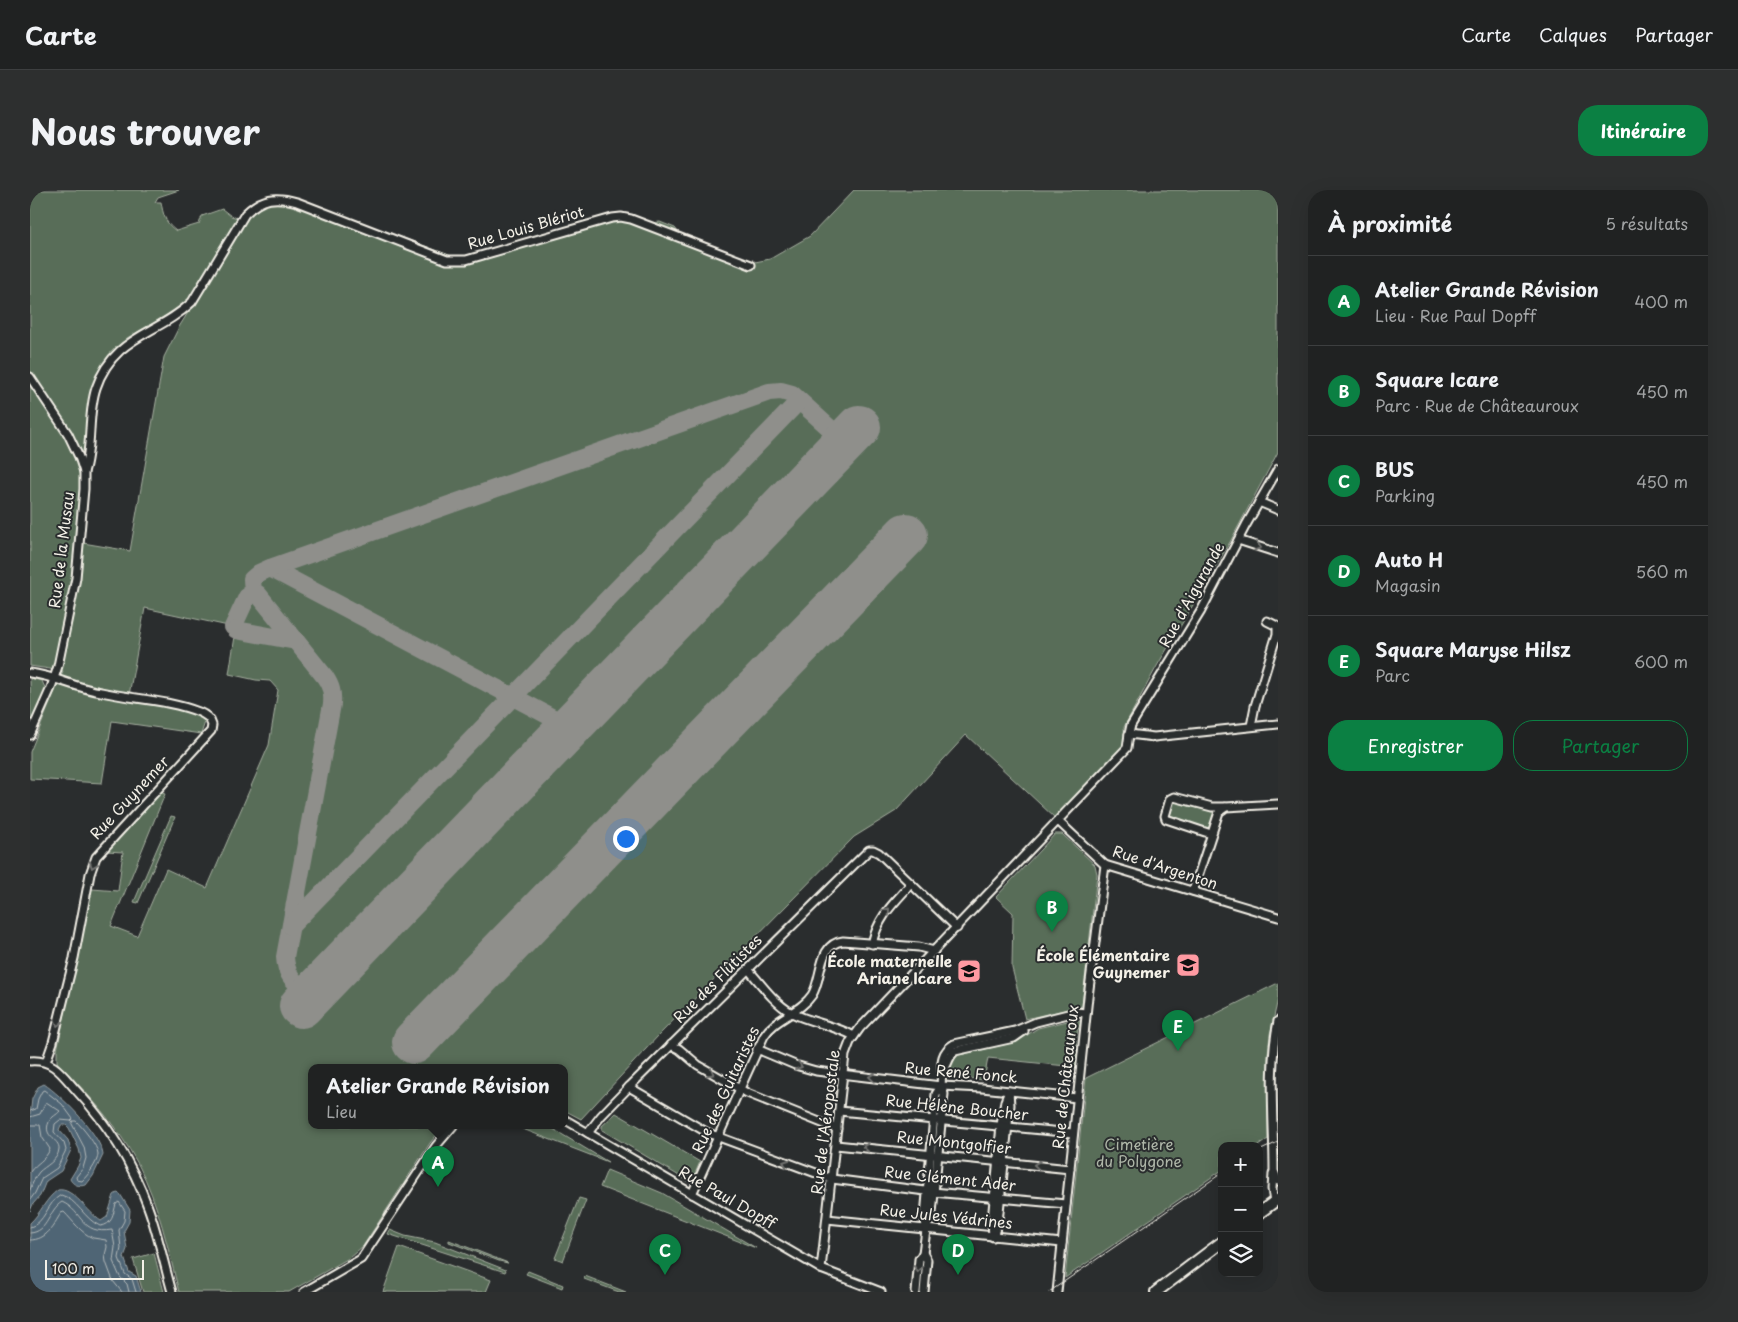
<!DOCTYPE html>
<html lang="fr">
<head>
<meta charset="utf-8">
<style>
	:root { --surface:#202222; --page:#2d2f2f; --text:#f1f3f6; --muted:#a2a4a5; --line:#3d3f40; --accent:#0b8043 }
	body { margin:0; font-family:"Playpen Sans",sans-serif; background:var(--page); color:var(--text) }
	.controls { position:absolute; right:15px; bottom:15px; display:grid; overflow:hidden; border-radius:10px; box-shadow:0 5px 20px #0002 }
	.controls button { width:45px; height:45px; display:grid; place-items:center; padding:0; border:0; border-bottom:1px solid var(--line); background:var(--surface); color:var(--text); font:25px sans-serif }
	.scale { position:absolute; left:15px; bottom:12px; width:99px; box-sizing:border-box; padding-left:5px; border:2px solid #f4f1e8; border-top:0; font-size:14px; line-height:18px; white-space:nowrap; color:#f4f1e8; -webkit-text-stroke:4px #2a2d2e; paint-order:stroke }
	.you { position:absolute; left:595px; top:648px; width:18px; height:18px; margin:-12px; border:4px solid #fff; border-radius:50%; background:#1a73e8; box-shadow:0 0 0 8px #1a73e833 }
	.badge { display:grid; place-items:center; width:32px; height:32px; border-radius:50%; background:var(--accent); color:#fff; font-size:16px; font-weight:700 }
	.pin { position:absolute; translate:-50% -41px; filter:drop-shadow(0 1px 2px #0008) }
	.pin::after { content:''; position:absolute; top:26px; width:18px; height:15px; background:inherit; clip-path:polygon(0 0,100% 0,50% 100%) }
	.popup { position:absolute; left:278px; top:874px; width:260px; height:65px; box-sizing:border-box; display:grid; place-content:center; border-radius:10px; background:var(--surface); filter:drop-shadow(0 1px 4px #0005); font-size:16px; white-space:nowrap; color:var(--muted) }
	.popup b { font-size:19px; color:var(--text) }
	.popup::after { content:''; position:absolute; left:50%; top:100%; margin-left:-10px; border:10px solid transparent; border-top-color:var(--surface) }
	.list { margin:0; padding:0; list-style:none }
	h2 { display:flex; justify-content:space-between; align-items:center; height:65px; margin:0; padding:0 20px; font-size:21px }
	h2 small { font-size:16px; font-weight:400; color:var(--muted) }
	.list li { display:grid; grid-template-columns:32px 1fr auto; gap:15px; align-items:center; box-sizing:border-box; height:90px; padding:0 20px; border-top:1px solid var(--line) }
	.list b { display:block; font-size:19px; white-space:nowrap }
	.list p { margin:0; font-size:16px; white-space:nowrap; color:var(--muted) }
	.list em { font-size:16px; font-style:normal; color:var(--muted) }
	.actions { display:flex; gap:10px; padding:15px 20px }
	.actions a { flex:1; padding:11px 0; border:1px solid var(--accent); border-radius:20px; text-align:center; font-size:18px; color:var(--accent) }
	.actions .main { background:var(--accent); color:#fff }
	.icon { flex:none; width:28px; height:28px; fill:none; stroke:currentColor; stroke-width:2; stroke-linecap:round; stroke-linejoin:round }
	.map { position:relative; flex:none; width:1248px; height:1102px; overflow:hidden; border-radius:20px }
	header { display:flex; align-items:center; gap:30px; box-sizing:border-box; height:70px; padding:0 25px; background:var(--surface); border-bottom:1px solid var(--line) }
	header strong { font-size:24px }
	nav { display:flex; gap:28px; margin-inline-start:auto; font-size:18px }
	.intro { display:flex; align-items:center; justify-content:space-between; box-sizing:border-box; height:120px; padding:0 30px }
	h1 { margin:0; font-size:35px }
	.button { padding:12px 22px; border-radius:20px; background:var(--accent); color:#fff; font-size:18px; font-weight:700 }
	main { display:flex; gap:30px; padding:0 30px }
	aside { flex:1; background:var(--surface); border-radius:20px; box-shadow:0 5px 20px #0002 }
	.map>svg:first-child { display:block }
	.green { fill:#586d59; stroke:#a6afa0; fill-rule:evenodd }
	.water { fill:#506574; stroke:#929da2 }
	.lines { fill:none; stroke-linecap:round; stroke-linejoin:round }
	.shore { stroke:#b2b9ba; stroke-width:1 }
	.taxiway { stroke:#8f8f8b; stroke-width:18 }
	.runway { stroke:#8f8f8b; stroke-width:44 }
	.street-casing { stroke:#f4f1e8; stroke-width:11 }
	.secondary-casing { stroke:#f4f1e8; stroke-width:14 }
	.street { stroke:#2a2d2e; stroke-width:7 }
	.secondary { stroke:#2a2d2e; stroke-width:10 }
	.tram { stroke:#f4f1e8; stroke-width:1 }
	.oneway { stroke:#71726f }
	.labels { text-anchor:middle; stroke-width:4; stroke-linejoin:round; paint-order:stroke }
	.street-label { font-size:15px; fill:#f4f1e8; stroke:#2a2d2e }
	.poi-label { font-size:15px; font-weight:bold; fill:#f4f1e8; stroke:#2a2d2e; text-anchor:end }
	.park-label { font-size:15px; fill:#aeb6a8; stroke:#2a2d2e }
</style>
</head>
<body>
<header>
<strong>Carte</strong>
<nav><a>Carte</a><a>Calques</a><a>Partager</a></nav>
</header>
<div class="intro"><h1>Nous trouver</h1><a class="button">Itinéraire</a></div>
<main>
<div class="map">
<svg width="1248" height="1102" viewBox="0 0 1248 1102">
	<rect width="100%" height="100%" fill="#2a2d2e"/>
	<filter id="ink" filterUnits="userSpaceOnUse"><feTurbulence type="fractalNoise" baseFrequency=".02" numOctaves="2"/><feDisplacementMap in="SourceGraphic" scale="10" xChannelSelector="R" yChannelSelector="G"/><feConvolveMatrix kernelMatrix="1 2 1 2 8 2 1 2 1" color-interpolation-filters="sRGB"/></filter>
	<g filter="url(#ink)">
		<g class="green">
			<path d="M0 0H149L128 7 125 12H131C133 24 135 33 146 41L169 34 172 26 192 19 201 26 215 30 230 15 249 11 281 14 422 66H439L591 24 621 33 630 32 645 38 651 46 725 72 740 69 780 46 824 0H1248V262L1200 352 1127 476 1094 537 1095 548 1093 560 1025 628 936 545 866 621 824 647 628 846 551 929 534 920V878H282V936H414L400 953 333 1056 319 1068 259 1102H149C138 1059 129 1014 108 974 87 935 58 904 27 872V860L62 699 88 701 93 662 76 661 109 622 121 600 135 604 81 736 107 746 136 679 177 698 239 555 248 500 240 491 226 490 199 484 206 440 203 437 115 418 99 505 127 509 178 523 171 544 82 531 72 593 0 589V562L33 481 0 476ZM167 108 149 137 134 167 100 361 53 353 57 220 72 177 97 148Z"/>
			<path d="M0 488 12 491 16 500 1 532Z"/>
			<path d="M1144 612 1184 622 1180 637 1178 639 1140 627 1142 614Z"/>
			<path d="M141 626 145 627 108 713 104 712Z"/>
			<path d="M1025 644H1032L1065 675 1067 684 1052 816 995 829 982 778 983 723 966 707Z"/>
			<path d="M1248 793V809L1240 844 1238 864V949L1228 956H1192V980L1035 1088 1056 888Z"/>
			<path d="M1046 829 1051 832C1043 847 1048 861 1046 877L958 868 954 890 920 886 919 885 920 873 929 865 986 852 1008 838Z"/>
			<path d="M586 923 670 972 661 993 572 940V936Z"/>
			<path d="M485 936H518L578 972Z"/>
			<path d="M577 980 632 1003 726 1058 570 997Z"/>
			<path d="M549 1008 556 1010 533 1071 525 1068Z"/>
			<path d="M360 1040 375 1046 405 1052 476 1080 475 1082 358 1044Z"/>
			<path d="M419 1050 478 1073 469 1071 419 1052Z"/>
			<path d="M369 1057 461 1090 456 1102H353Z"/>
			<path d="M124 1063 134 1102H113L103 1069Z"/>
			<path d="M498 1081 533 1095 532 1098 496 1084Z"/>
			<path d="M555 1086 596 1102H589L554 1089Z"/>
		</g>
		<g class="water">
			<path d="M14 894C31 905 71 945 73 965L63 986 56 995C49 997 43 995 40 989L48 976 51 968 49 959 39 938 36 935H31L29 940 38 950 41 960 31 981 16 991 10 1006 3 1014 0 1021V926L2 909 8 897Z"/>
			<path d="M28 1000C43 997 58 1023 71 1031L77 1027 84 1005 87 1003 90 1004 100 1020 99 1032 94 1041 97 1059 94 1067 99 1082 106 1086 111 1102H0V1033C11 1023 15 1009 28 1000Z"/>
		</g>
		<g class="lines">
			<g class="shore">
				<path d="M0 921 6 919 8 909 12 901 14 900 32 914 43 929 41 931 30 930 25 934 24 942 34 953 36 960 27 978 12 988 5 1003 0 1010"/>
				<path d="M0 927 10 924 16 912 30 921C27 925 22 926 19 932 12 947 30 949 29 959 28 971 15 976 9 982 5 987 2 994 0 1000"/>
				<path d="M43 931H46C52 937 68 956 68 964 68 973 57 986 52 991L47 990 46 987 53 978 56 968 54 957 42 934Z"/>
				<path d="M0 935H10L12 947 20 959C15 971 7 972 0 982"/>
				<path d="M0 1037C15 1034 17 1012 31 1005 47 1009 54 1029 70 1036 83 1035 83 1024 86 1014L89 1012 95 1021 94 1031 89 1040 91 1058 89 1068 95 1084 102 1089 106 1102"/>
				<path d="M0 1043C19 1042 18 1020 32 1012 54 1022 50 1045 82 1040L85 1057 83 1071 90 1087 97 1094 99 1102"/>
				<path d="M0 1050C17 1050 23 1036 31 1023L34 1022C43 1031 51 1043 63 1048 67 1049 72 1049 76 1050L77 1057 75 1065 76 1072 83 1091 92 1102"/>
			</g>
			<g class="taxiway">
				<path d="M240 378 540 537"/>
				<path d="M223 403 222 389 229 383 240 378 739 202 751 201 762 204 815 252"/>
				<path d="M203 437 217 407 223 403 228 404 295 487C301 496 303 503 302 514L255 767C256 787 266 793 280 806"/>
				<path d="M206 440 266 451"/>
				<path d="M261 736 769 211"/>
			</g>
			<g class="runway">
				<path d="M271 816 829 237"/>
				<path d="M384 852 876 345"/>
			</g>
			<g class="street-casing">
				<g id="street">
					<path d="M0 187 38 244 49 267 54 282V299L46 388 28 476 21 498 0 545"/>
					<path d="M54 282C63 255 57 225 66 198 84 145 128 145 162 112L215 24C232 7 246 6 267 12L417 70H436L582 28 591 27 601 29 721 75"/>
					<path d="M1229 312 1248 320"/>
					<path d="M1208 350 1248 363"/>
					<path d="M0 483C25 486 46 498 71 502 102 509 139 510 169 522 176 525 180 528 182 535L181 541 66 667 60 684 44 768 23 852 16 872"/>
					<path d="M1221 536 1225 516 1247 444V436L1237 431"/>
					<path d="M1099 544 1101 535 1171 421 1216 335 1248 279"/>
					<path d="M1028 631 1075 675 1248 727"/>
					<path d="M1181 644 1136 629 1135 626 1140 609 1144 607 1182 617H1195"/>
					<path d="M1163 701 1189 622 1196 617 1248 614"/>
					<path d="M842 754C848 727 863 714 881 694"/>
					<path d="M718 779C731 794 744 813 762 823 782 833 804 835 824 846"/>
					<path d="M1248 831C1238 878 1244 932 1244 981L1248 991"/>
					<path d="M641 855 649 859 668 875 717 903 807 939"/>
					<path d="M727 859 765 875 786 881 911 896 952 898 1047 908"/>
					<path d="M0 871C23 869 32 884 46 900 78 934 102 973 118 1017 128 1044 134 1074 142 1102"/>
					<path d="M913 881C918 875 918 867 925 861L984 848 994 841"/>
					<path d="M911 896C913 879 907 864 924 854L985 841 1006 832 1046 822 1056 823"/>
					<path d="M599 897 678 943 802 989 903 1002 1036 1014"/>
					<path d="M979 901 980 915 968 1032 963 1047 962 1031 971 935 975 911Z"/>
					<path d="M809 921 1043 943"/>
					<path d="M534 929 791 1079 851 1102"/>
					<path d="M558 943 571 926 599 897 839 660H843L849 663 927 738"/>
					<path d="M806 955 1040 979"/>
					<path d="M1243 984 1242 999 1244 1012"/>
					<path d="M662 1004 734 846C746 827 770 823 782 805 793 788 787 754 813 751L889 757 904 761"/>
					<path d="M797 1029 1032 1053"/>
					<path d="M893 1063 896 1040 895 1026 906 904 911 896 914 904 902 1023 896 1040"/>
					<path d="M791 1079 815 865 820 852 830 838 1097 558 1099 544 1124 547 1248 534"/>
					<path d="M274 1102 331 1069 406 956 423 936"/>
					<path d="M886 1102 889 1069 893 1063 897 1070 894 1102"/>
					<path d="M1027 1102 1058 807 1075 675"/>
				</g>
			</g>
			<g class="secondary-casing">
				<g id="secondary">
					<path d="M1229 1023 1248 1009"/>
					<path d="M1126 1102 1192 1052"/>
				</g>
			</g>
			<use href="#street" class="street"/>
			<use href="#secondary" class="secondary"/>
			<g class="tram">
				<path d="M1229 961 1248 952"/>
				<path d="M1019 1102 1192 983"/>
			</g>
		</g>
		<defs><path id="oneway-chevron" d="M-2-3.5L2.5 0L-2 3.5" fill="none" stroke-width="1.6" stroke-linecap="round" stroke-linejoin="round" transform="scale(1.25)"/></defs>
		<g class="oneway">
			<use href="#oneway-chevron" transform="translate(1228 357) rotate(17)"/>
			<use href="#oneway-chevron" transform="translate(63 675) rotate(110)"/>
			<use href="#oneway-chevron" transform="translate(857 721) rotate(-51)"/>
			<use href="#oneway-chevron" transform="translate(28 833) rotate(105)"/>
			<use href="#oneway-chevron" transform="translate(769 876) rotate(19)"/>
			<use href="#oneway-chevron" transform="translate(681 883) rotate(30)"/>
			<use href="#oneway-chevron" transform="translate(842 887) rotate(-173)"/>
			<use href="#oneway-chevron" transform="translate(836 957) rotate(-175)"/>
			<use href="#oneway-chevron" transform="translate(756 973) rotate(-159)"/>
			<use href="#oneway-chevron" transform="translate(1007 975) rotate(-174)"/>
			<use href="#oneway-chevron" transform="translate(888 1079) rotate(97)"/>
		</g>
	</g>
	<defs>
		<g id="school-square" transform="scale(1.25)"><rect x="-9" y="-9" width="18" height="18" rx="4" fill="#ff9aa2" stroke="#2a2d2e"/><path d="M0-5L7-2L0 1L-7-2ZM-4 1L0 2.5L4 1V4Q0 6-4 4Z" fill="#111"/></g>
	</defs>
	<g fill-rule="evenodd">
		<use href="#school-square" x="1158" y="775"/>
		<use href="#school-square" x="939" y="781"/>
	</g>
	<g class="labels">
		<g class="street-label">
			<text transform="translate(496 38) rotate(-16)" y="5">Rue Louis Blériot</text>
			<text transform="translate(32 360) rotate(-83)" y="5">Rue de la Musau</text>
			<text transform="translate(1162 405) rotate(-61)" y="5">Rue d'Aigurande</text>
			<text transform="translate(100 608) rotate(-47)" y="5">Rue Guynemer</text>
			<text transform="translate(1135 678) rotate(18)" y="5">Rue d'Argenton</text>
			<text transform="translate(688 789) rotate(-45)" y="5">Rue des Flûtistes</text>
			<text transform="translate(931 883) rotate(5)" y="5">Rue René Fonck</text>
			<text transform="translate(1036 887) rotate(-84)" y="5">Rue de Châteauroux</text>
			<text transform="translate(696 900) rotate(-65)" y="5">Rue des Guitaristes</text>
			<text transform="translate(927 918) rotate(6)" y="5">Rue Hélène Boucher</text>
			<text transform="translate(796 932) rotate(-83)" y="5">Rue de l'Aéropostale</text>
			<text transform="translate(924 953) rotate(6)" y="5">Rue Montgolfier</text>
			<text transform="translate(920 989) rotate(6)" y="5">Rue Clément Ader</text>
			<text transform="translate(697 1008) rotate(30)" y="5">Rue Paul Dopff</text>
			<text transform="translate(916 1027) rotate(6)" y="5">Rue Jules Védrines</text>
		</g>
		<g class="poi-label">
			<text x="1140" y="771">École Élémentaire<tspan x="1140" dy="17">Guynemer</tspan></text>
			<text x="922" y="777">École maternelle<tspan x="922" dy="17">Ariane Icare</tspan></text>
		</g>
		<g class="park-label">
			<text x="1109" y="960">Cimetière<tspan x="1109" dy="17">du Polygone</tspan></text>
		</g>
	</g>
</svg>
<div class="controls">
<button>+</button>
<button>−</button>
<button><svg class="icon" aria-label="layers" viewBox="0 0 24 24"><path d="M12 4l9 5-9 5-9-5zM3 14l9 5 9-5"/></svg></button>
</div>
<div class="scale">100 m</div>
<div class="you"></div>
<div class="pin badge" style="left:408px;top:997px">A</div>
<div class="popup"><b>Atelier Grande Révision</b>Lieu</div>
<div class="pin badge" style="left:1022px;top:742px">B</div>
<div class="pin badge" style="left:635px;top:1085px">C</div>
<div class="pin badge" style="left:928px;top:1085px">D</div>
<div class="pin badge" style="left:1148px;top:861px">E</div>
</div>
<aside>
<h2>À proximité<small>5 résultats</small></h2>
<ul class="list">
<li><span class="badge">A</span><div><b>Atelier Grande Révision</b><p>Lieu · Rue Paul Dopff</p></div><em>400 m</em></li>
<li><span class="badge">B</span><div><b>Square Icare</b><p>Parc · Rue de Châteauroux</p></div><em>450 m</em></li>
<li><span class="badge">C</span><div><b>BUS</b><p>Parking</p></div><em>450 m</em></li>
<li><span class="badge">D</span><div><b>Auto H</b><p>Magasin</p></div><em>560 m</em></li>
<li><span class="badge">E</span><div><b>Square Maryse Hilsz</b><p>Parc</p></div><em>600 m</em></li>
</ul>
<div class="actions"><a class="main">Enregistrer</a><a>Partager</a></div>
</aside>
</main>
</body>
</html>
